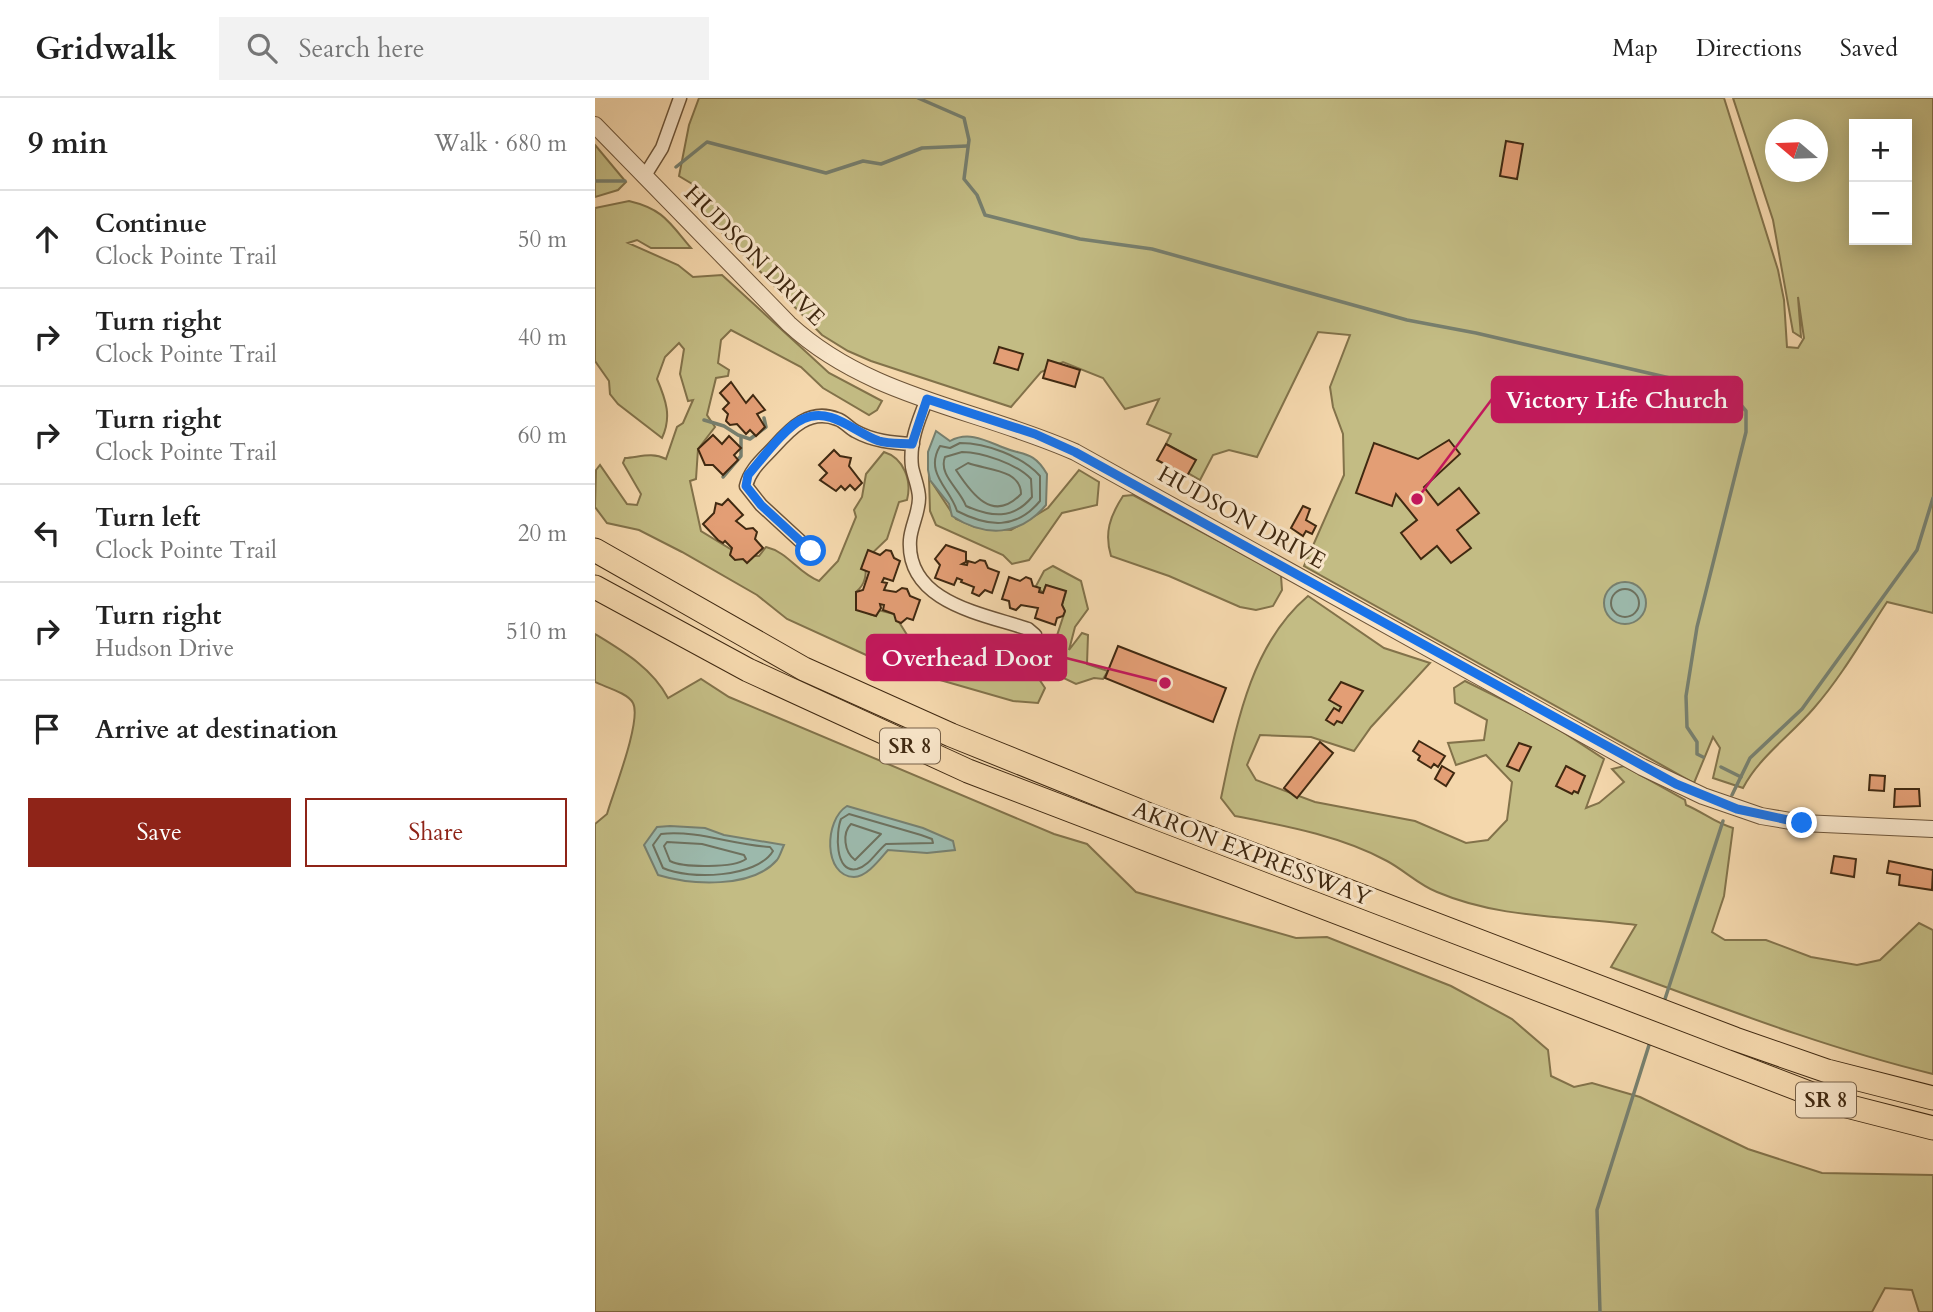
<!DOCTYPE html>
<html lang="en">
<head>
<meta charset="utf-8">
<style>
	:root { --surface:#fff; --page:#f2f2f2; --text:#222; --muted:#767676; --line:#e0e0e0; --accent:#8f2418 }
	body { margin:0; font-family:Cardo,serif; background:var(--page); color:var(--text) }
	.controls { position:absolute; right:21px; top:21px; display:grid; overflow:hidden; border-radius:0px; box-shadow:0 4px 18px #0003 }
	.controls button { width:63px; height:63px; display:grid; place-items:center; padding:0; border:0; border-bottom:2px solid var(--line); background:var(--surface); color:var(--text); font:35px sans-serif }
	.compass { position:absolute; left:1170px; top:21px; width:63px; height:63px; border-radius:50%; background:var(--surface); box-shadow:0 4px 18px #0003; rotate:289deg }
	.stop { position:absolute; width:21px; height:21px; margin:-16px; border:5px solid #1a73e8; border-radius:50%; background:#fff }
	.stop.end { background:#1a73e8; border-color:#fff; box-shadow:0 2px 7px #0008 }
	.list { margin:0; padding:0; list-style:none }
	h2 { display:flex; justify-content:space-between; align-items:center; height:91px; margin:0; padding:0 28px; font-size:30px }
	h2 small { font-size:23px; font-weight:400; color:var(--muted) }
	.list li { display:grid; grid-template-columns:46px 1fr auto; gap:21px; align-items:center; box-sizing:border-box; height:98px; padding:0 28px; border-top:2px solid var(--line) }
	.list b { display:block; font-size:26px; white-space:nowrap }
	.list p { margin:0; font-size:23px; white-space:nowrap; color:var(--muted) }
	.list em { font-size:23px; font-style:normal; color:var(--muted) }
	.actions { display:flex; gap:14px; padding:21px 28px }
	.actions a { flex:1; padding:16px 0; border:2px solid var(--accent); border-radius:0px; text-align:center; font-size:24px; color:var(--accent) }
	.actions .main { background:var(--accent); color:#fff }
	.icon { flex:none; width:38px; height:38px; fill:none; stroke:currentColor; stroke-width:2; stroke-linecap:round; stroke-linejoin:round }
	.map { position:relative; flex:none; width:1338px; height:1214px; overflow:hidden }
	header { display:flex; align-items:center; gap:42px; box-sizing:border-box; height:98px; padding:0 35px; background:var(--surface); border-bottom:2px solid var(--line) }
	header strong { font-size:33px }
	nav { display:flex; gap:38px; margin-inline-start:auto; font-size:24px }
	.search { width:490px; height:63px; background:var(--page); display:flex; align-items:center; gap:18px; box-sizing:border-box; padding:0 24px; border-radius:0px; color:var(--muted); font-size:26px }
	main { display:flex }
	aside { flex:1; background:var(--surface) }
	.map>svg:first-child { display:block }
	.green { fill:#c3bc84; stroke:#82724a; stroke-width:2; fill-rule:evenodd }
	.water { fill:#9cb9ac; stroke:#777f6e; stroke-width:2 }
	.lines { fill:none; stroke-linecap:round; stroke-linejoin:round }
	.shore { stroke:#6e715e; stroke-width:2 }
	.stream { stroke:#777f6e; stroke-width:3.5 }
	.building { fill:#e39e75; stroke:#402911; stroke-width:2 }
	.minor-casing { stroke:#6d5438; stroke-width:15 }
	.tertiary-casing { stroke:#6d5438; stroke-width:18 }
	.motorway-casing { stroke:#402911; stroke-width:25 }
	.minor { stroke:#f8e5c9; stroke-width:12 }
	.tertiary { stroke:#f8e5c9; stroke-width:16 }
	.motorway { stroke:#f4d7ac; stroke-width:23 }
	.route { stroke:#1a73e8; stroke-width:9 }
	.labels { text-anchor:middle; stroke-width:6; stroke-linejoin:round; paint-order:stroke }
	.shield { fill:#f8e5c9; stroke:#776148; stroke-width:2 }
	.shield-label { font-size:21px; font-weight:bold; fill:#402911 }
	.street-label { font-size:23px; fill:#402911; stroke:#f8e5c9 }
	.leader { fill:none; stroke:#c2185b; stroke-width:2.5 }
	.callout-dot { fill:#c2185b; stroke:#f8e5c9; stroke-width:2.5 }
	.callout { fill:#c2185b; stroke:#c2185b; stroke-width:2.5 }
	.callout-label { font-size:24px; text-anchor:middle; font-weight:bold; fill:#fff }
</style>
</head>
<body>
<header>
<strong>Gridwalk</strong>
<div class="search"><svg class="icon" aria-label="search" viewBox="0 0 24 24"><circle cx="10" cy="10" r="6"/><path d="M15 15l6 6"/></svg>Search here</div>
<nav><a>Map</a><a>Directions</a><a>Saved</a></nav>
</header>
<main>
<aside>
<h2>9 min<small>Walk · 680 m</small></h2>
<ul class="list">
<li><svg class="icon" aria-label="ahead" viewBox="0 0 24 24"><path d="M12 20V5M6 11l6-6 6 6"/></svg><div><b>Continue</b><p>Clock Pointe Trail</p></div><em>50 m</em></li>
<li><svg class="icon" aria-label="right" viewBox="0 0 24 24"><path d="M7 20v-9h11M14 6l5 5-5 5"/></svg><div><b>Turn right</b><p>Clock Pointe Trail</p></div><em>40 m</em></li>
<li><svg class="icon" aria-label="right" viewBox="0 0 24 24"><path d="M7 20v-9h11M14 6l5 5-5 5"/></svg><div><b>Turn right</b><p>Clock Pointe Trail</p></div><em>60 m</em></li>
<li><svg class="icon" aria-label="left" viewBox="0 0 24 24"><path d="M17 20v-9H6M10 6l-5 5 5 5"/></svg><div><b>Turn left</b><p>Clock Pointe Trail</p></div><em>20 m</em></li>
<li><svg class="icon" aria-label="right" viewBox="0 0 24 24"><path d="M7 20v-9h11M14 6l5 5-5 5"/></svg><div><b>Turn right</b><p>Hudson Drive</p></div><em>510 m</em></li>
<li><svg class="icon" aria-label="arrive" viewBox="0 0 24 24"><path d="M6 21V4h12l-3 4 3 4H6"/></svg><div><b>Arrive at destination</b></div></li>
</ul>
<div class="actions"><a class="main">Save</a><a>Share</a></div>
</aside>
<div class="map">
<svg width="1338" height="1214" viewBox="0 0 1338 1214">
	<rect width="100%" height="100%" fill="#f4d7ac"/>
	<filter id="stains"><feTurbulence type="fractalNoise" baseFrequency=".00286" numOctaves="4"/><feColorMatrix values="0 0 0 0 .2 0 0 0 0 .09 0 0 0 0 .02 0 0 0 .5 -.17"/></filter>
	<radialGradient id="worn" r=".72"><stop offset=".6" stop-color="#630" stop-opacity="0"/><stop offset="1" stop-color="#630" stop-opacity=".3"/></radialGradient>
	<g class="green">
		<path d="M104 0H1129L1183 172 1189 202 1192 249 1203 250 1209 240 1203 199 1206 239 1198 234 1178 122 1138 0H1338V515L1292 504C1269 539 1247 578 1219 610 1196 637 1164 659 1148 690L1118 680 1125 650 1118 639 1099 685 709 468 749 377 748 336 738 309 735 289 755 237 723 234 662 359 634 352 618 357 605 382 593 375 600 362 571 346 576 336 552 326 564 301 530 311 508 280 468 264 446 274 416 309 276 263 253 253 227 237 108 115 104 90 84 78 94 27ZM1259 26H1312V142H1259ZM1181 32H1223V74H1181Z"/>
		<path d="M0 47 31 84 23 92 0 99Z"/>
		<path d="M34 103C68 111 74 124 96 150H56L42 142 33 145 83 167 98 179 127 177 234 275 287 303 282 312 274 317 228 290 206 269 136 232 126 242 123 265 134 272 133 278 121 280 112 317 120 329 103 351 101 381 95 383 106 433 147 458H164L171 449C193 454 203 475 224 483L243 463 261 419 259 412 267 399 271 376 289 354C309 360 317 383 312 402L304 404 292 441 270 462C272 475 271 486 261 494L274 516 281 518 283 512 299 516 314 540 389 575 444 581 450 590 443 605 418 603 293 567 192 521 162 497 87 454 44 432 12 425 0 409 1 372 5 367 32 406 42 407 46 396 28 365 30 360C45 359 57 354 71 361L82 329 88 325 98 302 93 303 85 276 89 251 84 245 70 259 62 281C71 302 77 319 67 340L23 306 15 296 14 283 0 263V110Z"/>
		<path d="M484 372 504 384 502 407 467 415 434 462 417 466 408 457 341 427 335 413 334 380 361 421 380 429 416 432 453 410Z"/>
		<path d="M538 397 681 474 686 478 687 492 678 508 661 512 645 509 574 478 516 458C509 435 515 418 528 398Z"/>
		<path d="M458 468 486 483 493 511 480 529 474 552 487 535 493 537 492 566 513 573 508 581 499 580 481 586 458 575 452 568 470 513 467 507 471 494 451 487 448 495 441 488 449 473Z"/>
		<path d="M713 498 789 550 835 565 776 629 759 653 716 639 665 637 652 667 661 682 720 704 820 723 871 745 893 742 912 722 917 684 891 657 861 667 853 645 889 642 892 622 860 605 859 590 870 583 954 625 1009 661 991 710 1004 705 1029 684 1017 671 1029 668 1090 702 1091 707C1108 714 1120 725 1138 730L1129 798 1117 834 1130 842H1171L1216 859 1262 867 1285 862 1324 825 1338 832V976C1227 949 1123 908 1016 869L1041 827C974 818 905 821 842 794 824 787 809 772 792 763 746 738 691 728 640 718L626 700C641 629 655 547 713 498Z"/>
		<path d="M0 536C28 553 57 570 73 600L106 581 134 599 459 736 492 746 541 794 701 840 732 839 856 888 917 921 953 952 956 978 979 989 997 985 1045 999 1153 1051 1227 1075 1338 1077V1214H1324L1317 1192 1290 1190 1277 1214H0V726L12 716C18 695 47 622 38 605 33 595 10 589 0 584Z"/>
	</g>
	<g class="water">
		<path d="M341 333 355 343C373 333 390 342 407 349 428 358 438 352 452 376L451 407C425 438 391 440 357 418L354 406 335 382 333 372V354Z"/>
		<circle cx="1030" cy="505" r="21"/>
		<path d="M252 708 328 730 358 743 360 752 332 755 293 752C285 761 272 779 259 779 228 778 229 722 252 708Z"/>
		<path d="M75 728 110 730 129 737 189 747C187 751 185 758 182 762 157 791 96 787 63 777L49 747 62 729Z"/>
	</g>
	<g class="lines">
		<g class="shore">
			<path d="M365 345C391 345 427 358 445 378V403C421 432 393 429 362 413 355 390 329 375 345 348L355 350Z"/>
			<path d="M367 354C387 354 422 366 436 381L437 399C418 422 396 419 371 408 365 391 343 377 350 359Z"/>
			<path d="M373 365C391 372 426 371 426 396 398 426 376 395 361 372Z"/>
			<circle cx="1030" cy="505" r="14"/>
			<path d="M254 716 326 737 337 741 338 745 291 746C282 753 274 768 262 771 239 776 241 733 246 721Z"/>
			<path d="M256 726 286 736 260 762C249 754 247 735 256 726Z"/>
			<path d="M66 736C103 732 138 747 175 749L178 753C162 780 94 782 68 770L58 747Z"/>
			<path d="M72 744 107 746 149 757 151 761C139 770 89 770 75 763L69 748Z"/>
		</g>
		<g class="stream">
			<path d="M323 0 369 20 374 42 369 81 382 97 390 117 485 141 557 151 812 222 881 235 1135 294 1151 313V334L1102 529 1091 598 1092 629 1102 644V656L1108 659"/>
			<path d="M81 69 112 44 231 75 268 63 286 66 327 50 372 48"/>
			<path d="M0 83H30"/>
			<path d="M109 322 129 328 143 337 155 341 171 329 169 320"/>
			<path d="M128 379 146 358V339"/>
			<path d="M1126 669 1146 679"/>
			<path d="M1137 697 1155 660 1207 611 1322 452 1338 400"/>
			<path d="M1069 904 1128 723"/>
			<path d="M1005 1214 1002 1112 1055 944"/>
		</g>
	</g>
	<g class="building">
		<path d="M911 43 928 46 922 81 905 78Z"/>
		<path d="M404 249 428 256 423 272 399 265Z"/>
		<path d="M453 262 485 272 480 289 448 280Z"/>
		<path d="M136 284 151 305 158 297 170 312 162 316 170 329 161 338 155 332 151 336 142 326 135 327 131 323 133 316 128 311 134 305 125 295Z"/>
		<path d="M118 337 127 346 134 338 146 350 139 357 143 362 128 377 118 367H110L103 351Z"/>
		<path d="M854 342 865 356 829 389 843 407 864 390 884 415 862 432 876 450 856 465 842 448 826 461 806 435 822 422 801 396 797 408 761 395 779 345 823 361Z"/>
		<path d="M571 346 601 362 592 378 562 362Z"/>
		<path d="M239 352 245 358 256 360 254 368 267 385 260 392 255 387 250 392 246 388 241 393 225 382 232 375 224 367Z"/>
		<path d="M133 401 148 417 141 423 151 431 158 430 162 434 160 441 168 450 152 465 148 461 140 462 135 457 137 450 130 443 128 445 123 442 108 426 119 415 121 405 127 407Z"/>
		<path d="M708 408 715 411 711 422 721 428 717 436 711 433 708 438 696 430Z"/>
		<path d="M351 447 371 454V464L367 466 372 467 373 463 380 465 385 462 390 463 393 470 404 474 397 495 390 492 384 498 377 495 379 489 366 484 367 482 362 480 359 487 340 480 345 467 340 461Z"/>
		<path d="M273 452 285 457 291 452 296 453 299 460 305 463 298 483 289 480 287 484 292 485 289 492 301 494 307 490 312 491 315 498 325 502 318 522 312 520 306 525 301 523 299 516 288 512 289 507 285 506 286 510 281 518 261 512V494L268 492 274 474 266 471Z"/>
		<path d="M414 479 425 483 431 479 436 481 438 488 445 490 444 494 448 495 451 487 471 493 467 507 470 513 468 518 462 520 460 527 440 520 443 510 426 507 421 512 415 510 414 503 407 501Z"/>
		<path d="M523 548 631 590 618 624 510 580Z"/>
		<path d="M746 584 768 593 747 625 742 623 739 627 731 622 739 610 744 613 746 609 734 602Z"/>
		<path d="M824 643 850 658 843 669 839 666 836 670 823 662 825 658 818 653Z"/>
		<path d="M725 644 738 655 702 700 689 690Z"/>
		<path d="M924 645 936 649 924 673 912 668Z"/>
		<path d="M847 668 859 675 851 688 840 681Z"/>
		<path d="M971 668 990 678 983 695 979 693 977 696 961 688Z"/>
		<path d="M1275 677 1290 678 1289 693 1274 692Z"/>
		<path d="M1300 691H1324L1325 708 1299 709Z"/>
		<path d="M1239 758 1261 761 1259 779 1236 775Z"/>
		<path d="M1294 763 1338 772 1337 792 1304 787 1305 777 1292 775Z"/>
	</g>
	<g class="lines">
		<g class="minor-casing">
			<g id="minor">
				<path d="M49 79 67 50 85 0"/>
				<path d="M332 301C323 323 314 345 317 369 319 379 324 390 324 400 324 415 316 428 315 442 311 505 389 516 433 531L440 537 431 563 424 565"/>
				<path d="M216 453 166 407 151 388C155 371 168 361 179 349 196 330 215 310 242 321 249 323 254 330 260 333 278 343 297 345 318 346"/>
			</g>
		</g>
		<g class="tertiary-casing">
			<path id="tertiary" d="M0 27 194 226C274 300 384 311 480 354L1047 669 1108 698 1166 718 1207 725 1338 731"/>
		</g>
		<g class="motorway-casing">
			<g id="motorway">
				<path d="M0 452 209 571 356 637 557 718 1140 941 1232 973 1338 1000"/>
				<path d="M0 489 153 572 373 673 1240 1005 1338 1030"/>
			</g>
		</g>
		<use href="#minor" class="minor"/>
		<use href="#tertiary" class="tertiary"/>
		<use href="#motorway" class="motorway"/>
	</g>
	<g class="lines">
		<path class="route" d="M216 453 166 407 151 388 153 377C166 362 191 328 208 321 236 308 260 335 284 343 294 346 307 345 317 346L332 301 440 336 480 354 1081 686 1142 711 1207 725"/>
	</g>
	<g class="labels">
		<g class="shield">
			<rect x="285" y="630.5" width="60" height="35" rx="5"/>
			<rect x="1201" y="984.5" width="60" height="35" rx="5"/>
		</g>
		<g class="shield-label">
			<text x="315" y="655">SR 8</text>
			<text x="1231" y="1009">SR 8</text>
		</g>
		<g class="street-label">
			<text transform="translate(160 157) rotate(45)" y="8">HUDSON DRIVE</text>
			<text transform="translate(647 419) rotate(29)" y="8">HUDSON DRIVE</text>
			<text transform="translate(657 755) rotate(21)" y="8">AKRON EXPRESSWAY</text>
		</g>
	</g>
	<path class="leader" d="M822 401L897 301M570 585L471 560"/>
	<g class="callout-dot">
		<circle cx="822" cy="401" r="7"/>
		<circle cx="570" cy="585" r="7"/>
	</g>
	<g class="callout">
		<rect x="897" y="279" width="250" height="45" rx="7"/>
		<rect x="272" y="537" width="199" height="45" rx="7"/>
	</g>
	<g class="callout-label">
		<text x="1022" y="310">Victory Life Church</text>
		<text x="372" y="568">Overhead Door</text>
	</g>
	<rect width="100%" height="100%" filter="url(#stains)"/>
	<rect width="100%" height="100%" fill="url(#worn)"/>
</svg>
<div class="controls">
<button>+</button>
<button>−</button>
</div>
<svg class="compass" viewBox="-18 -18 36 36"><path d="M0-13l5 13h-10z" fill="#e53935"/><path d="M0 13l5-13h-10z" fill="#767676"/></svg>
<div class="stop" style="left:216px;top:453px"></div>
<div class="stop end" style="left:1207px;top:725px"></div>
</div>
</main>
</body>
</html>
